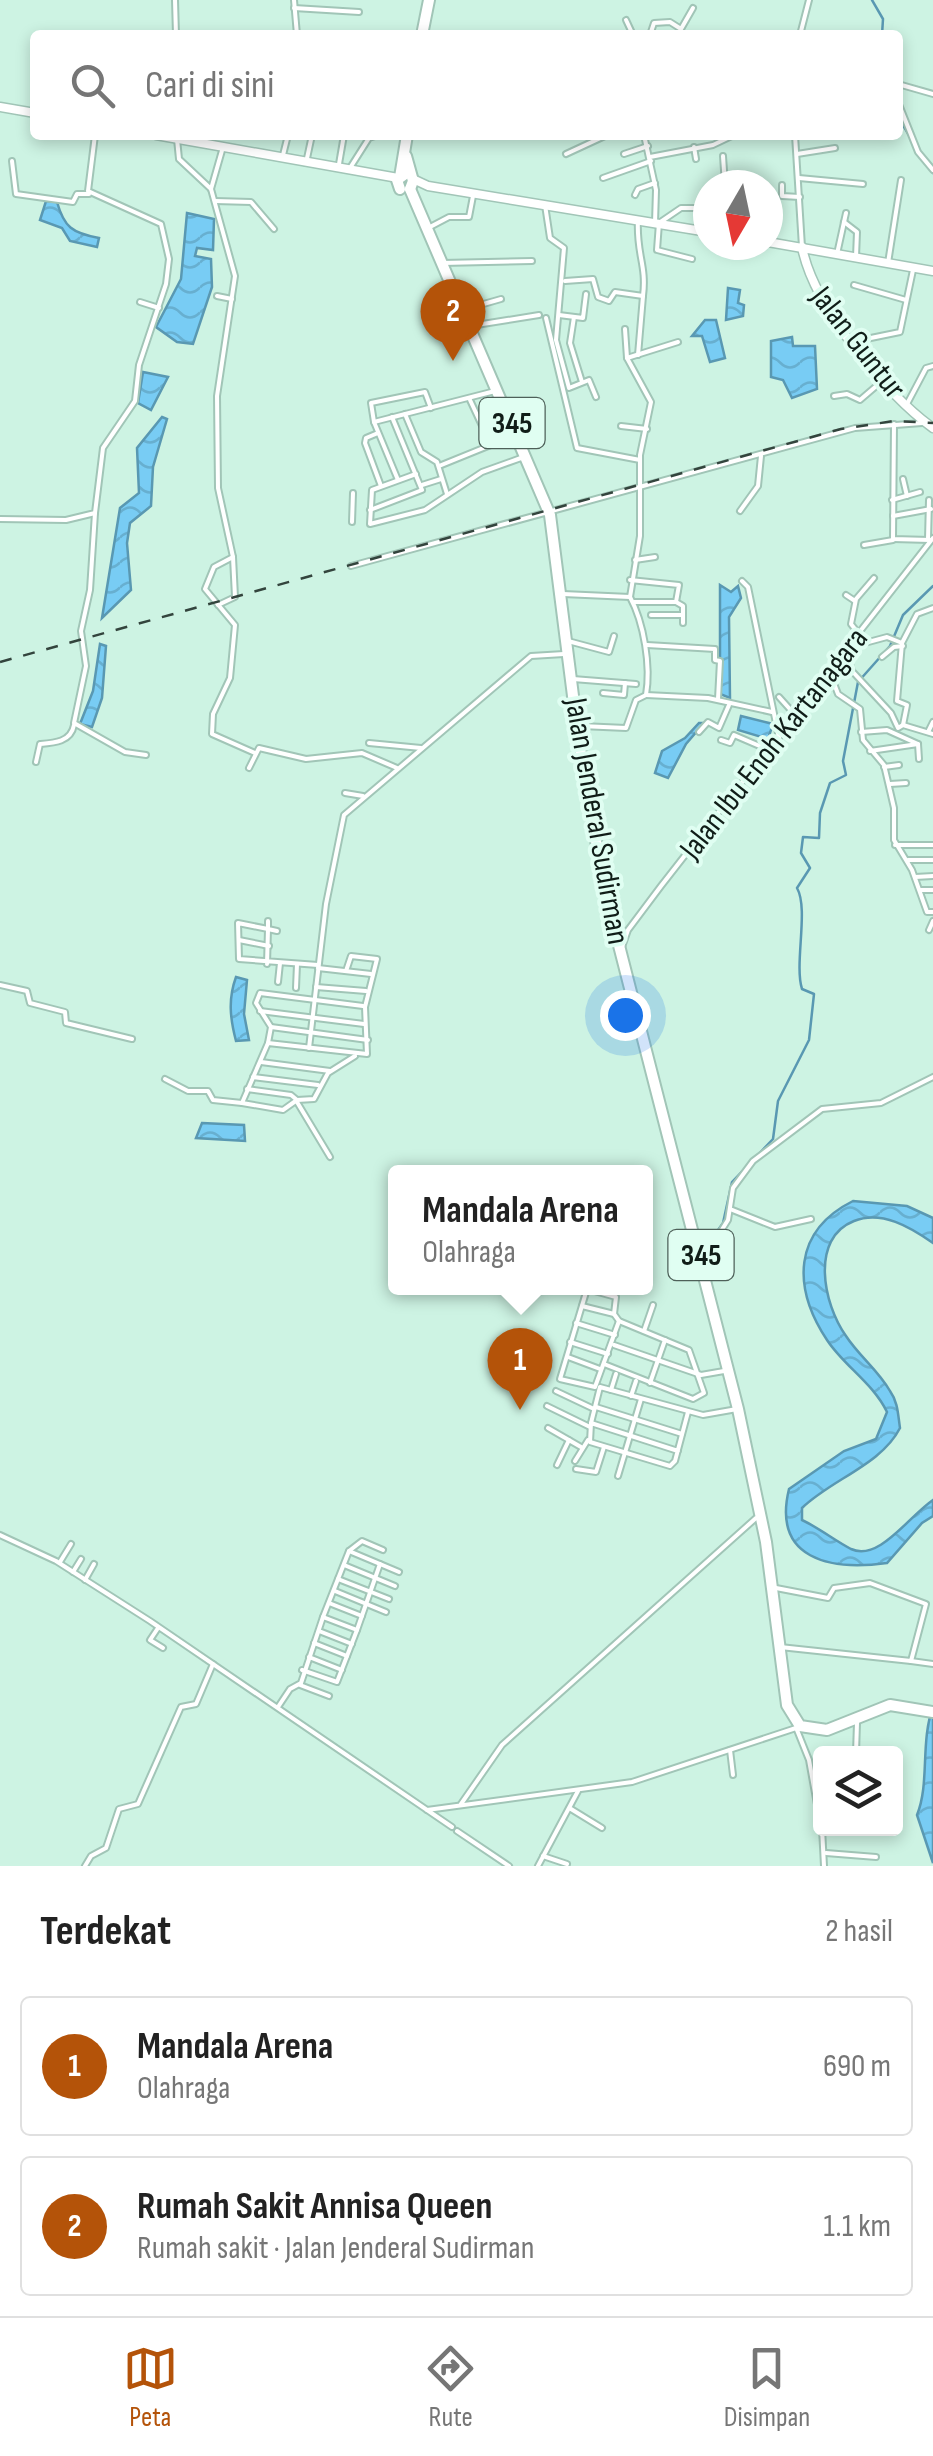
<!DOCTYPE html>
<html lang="id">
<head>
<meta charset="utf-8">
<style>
	:root { --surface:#fff; --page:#f6f6f6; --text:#222; --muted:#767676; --line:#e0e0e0; --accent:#b45309 }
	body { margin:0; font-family:"Sofia Sans Condensed",sans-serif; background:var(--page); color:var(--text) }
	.controls { position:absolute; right:30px; bottom:30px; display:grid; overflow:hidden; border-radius:10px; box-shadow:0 5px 15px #0003 }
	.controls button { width:90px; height:90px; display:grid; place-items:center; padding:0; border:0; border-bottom:2px solid var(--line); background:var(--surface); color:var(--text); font:50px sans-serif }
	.compass { position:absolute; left:693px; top:170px; width:90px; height:90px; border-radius:50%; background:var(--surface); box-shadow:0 5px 15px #0003; rotate:189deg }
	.you { position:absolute; left:625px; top:1015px; width:35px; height:35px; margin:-25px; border:8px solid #fff; border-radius:50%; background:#1a73e8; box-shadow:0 0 0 15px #1a73e833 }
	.badge { display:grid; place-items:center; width:65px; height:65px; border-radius:50%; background:var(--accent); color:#fff; font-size:32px; font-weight:700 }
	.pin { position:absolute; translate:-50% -82px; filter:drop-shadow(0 2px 5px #0008) }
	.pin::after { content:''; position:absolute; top:52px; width:35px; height:30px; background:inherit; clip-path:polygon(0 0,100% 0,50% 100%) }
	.popup { position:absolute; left:388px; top:1165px; width:265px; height:130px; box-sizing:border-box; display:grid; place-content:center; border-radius:10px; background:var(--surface); filter:drop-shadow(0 2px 8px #0005); font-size:32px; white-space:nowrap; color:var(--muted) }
	.popup b { font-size:38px; color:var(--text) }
	.popup::after { content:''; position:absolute; left:50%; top:100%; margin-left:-20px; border:20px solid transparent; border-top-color:var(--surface) }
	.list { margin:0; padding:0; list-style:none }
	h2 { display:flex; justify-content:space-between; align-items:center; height:130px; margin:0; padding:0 40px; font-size:42px }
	h2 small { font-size:32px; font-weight:400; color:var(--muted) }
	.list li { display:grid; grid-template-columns:65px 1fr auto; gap:30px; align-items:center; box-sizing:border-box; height:140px; margin:0 20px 20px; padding:0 20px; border:2px solid var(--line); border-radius:10px }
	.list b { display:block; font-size:38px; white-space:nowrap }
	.list p { margin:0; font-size:32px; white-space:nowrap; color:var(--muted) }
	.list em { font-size:32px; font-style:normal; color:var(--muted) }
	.icon { flex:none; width:55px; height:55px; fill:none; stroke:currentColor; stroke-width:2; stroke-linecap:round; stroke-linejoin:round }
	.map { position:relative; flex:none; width:933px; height:1866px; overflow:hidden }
	.search { position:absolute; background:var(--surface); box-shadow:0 5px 15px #0003; left:30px; right:30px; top:30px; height:110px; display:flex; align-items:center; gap:25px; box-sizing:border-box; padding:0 35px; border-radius:10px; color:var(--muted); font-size:38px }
	.sheet { height:450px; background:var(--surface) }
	nav { display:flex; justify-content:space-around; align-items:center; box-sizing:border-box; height:140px; border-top:2px solid var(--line); background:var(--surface); font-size:28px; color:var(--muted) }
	nav a { display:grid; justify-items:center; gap:5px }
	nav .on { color:var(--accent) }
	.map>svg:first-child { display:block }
	.water { fill:url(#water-waves); stroke:#5998b2; stroke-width:2.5 }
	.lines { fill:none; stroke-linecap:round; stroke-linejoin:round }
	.stream { stroke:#5998b2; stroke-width:2.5 }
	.street-casing { stroke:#a1c5b7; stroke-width:8 }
	.secondary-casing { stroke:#a1c5b7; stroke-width:11 }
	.primary-casing { stroke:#a1c5b7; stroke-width:14 }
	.street { stroke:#fff; stroke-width:4 }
	.secondary { stroke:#fff; stroke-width:8 }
	.primary { stroke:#fff; stroke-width:10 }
	.rail { stroke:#33443d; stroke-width:2.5; stroke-dasharray:12 12; stroke-linecap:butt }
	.labels { text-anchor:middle; stroke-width:8; stroke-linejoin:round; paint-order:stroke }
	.shield { fill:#e0fef2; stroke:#4e6059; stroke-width:2.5 }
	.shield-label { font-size:30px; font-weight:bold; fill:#101d18 }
	.street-label { font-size:32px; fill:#101d18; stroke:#e0fef2 }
</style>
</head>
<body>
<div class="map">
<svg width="933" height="1866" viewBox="0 0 933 1866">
	<defs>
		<pattern id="water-waves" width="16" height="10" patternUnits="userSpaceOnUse" patternTransform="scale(2.5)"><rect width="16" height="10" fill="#78ccf4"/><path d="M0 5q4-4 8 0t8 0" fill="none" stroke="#67afd0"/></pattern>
	</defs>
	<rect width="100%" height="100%" fill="#cdf3e3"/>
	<g class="water">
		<path d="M46 201 57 202C64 227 72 233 99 238L97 247 70 241 62 228 40 220Z"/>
		<path d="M187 213 214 219 213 250 197 248 195 256 211 259 212 287 193 344 177 342 156 327 181 279Z"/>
		<path d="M728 288 740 290 738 303 744 305 743 316 726 320Z"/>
		<path d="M705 320H716L725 358 710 362 702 336H692Z"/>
		<path d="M792 337 793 346H815L817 389 792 398 783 380 771 377V341Z"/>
		<path d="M143 372 168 377 151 410 138 403Z"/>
		<path d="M162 417 167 419 153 467 151 506 130 523 127 543 131 590 102 618 120 508 139 493 137 448Z"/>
		<path d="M720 585 731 592 738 586 741 598 729 617 730 698 720 694Z"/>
		<path d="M100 644 106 646 102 698 92 727 80 724 93 691Z"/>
		<path d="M741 716 773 724 768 739 738 730Z"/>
		<path d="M699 723H704L686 744 668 778 655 773 662 751 685 738Z"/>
		<path d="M236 977 247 980 244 1014 249 1040 236 1041C230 1018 228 999 236 977Z"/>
		<path d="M202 1123 244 1125 245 1141 196 1138Z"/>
		<path d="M853 1201 907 1206 933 1218V1243C910 1227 882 1210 854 1221 810 1238 823 1304 846 1336 859 1356 878 1370 890 1391 898 1402 898 1415 900 1428 881 1465 832 1479 802 1508V1520C819 1528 834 1540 851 1549 879 1562 909 1516 933 1500V1516L922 1523 887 1563C830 1571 772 1559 789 1489L844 1451 876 1439 887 1412C873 1383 844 1366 827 1340 792 1287 793 1231 853 1201Z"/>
		<path d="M933 1707V1863L917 1815C930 1783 920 1742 933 1707Z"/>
	</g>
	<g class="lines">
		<g class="stream">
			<path d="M872 0 883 19 882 35"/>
			<path d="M898 117 909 135"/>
			<path d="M912 142 933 173"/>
			<path d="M709 1259V1243L723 1223 732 1182 773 1139 778 1101 809 1040 814 994 802 989C794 964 809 909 797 888L810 868 801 853 803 837 819 838 820 813 830 783 846 775 843 761 858 682 890 646 903 615 933 586"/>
		</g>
		<g class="street-casing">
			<g id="street">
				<path d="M175 0 176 35"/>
				<path d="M294 0 297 35"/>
				<path d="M294 8 359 12"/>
				<path d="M626 20 633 35"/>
				<path d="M650 35 654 23 670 22 681 29 693 8"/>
				<path d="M800 35 809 0"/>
				<path d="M898 84 933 94"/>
				<path d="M898 102 918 152 933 170"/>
				<path d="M644 135 656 190 655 223"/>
				<path d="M795 135 802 247"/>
				<path d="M177 139 179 159 211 189 235 276 217 396 218 488 233 557 214 567 205 589 235 625 230 678 213 714 212 734 255 753"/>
				<path d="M694 147 696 159"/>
				<path d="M566 154 607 135"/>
				<path d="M624 154 648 146"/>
				<path d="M797 154 835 148"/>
				<path d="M283 155 288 135"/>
				<path d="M723 156 725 185"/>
				<path d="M650 157 713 145 734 135"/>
				<path d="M12 161 16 194 73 202 77 194H89"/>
				<path d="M306 163 312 135"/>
				<path d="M339 164 344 135"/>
				<path d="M350 168 369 138 378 135"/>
				<path d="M603 178 651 161"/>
				<path d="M799 178 863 184"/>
				<path d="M782 185V196L800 197"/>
				<path d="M211 189 223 147"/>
				<path d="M635 195 638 189 655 183"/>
				<path d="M215 201 251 202 274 229"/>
				<path d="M545 205 550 238 564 248 556 340 569 388 589 380 596 397"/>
				<path d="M844 222 857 232 856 257"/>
				<path d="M430 227 449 217H469L473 196"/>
				<path d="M837 254 846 213"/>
				<path d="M692 259 657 250 659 223 681 208H706L708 203"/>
				<path d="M442 263 532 261"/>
				<path d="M888 263 901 180"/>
				<path d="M565 281 593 279 598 297 609 301 615 292 643 296C647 265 636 254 638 220"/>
				<path d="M854 285 906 300"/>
				<path d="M217 296 232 299"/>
				<path d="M140 302 159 308"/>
				<path d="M466 309 501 299"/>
				<path d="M559 315 583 318 586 294"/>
				<path d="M574 317 570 343 582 382"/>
				<path d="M546 318 577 448 640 460"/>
				<path d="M470 326 539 315"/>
				<path d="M861 340 900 332 913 270"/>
				<path d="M638 355 643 296"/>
				<path d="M627 358 678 342"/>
				<path d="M834 396 847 394 860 400 881 382"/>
				<path d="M470 400 491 445"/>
				<path d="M907 404 926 368 933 366"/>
				<path d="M405 414 421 452 437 462 447 494"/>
				<path d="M374 422 495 391"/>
				<path d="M894 424 893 539 930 540"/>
				<path d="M621 426 647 429"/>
				<path d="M378 433 366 438 365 443 381 486"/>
				<path d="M439 466 513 436"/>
				<path d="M416 474 372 490 370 524 425 510 482 472 521 458"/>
				<path d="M903 479 907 496"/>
				<path d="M398 480 374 422 371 403 425 392 431 408"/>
				<path d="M422 485 441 479"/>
				<path d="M892 500 920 492"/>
				<path d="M370 510 422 490 392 417"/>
				<path d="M740 511 758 486 761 456"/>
				<path d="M95 513 90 590 81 631 86 666 74 723 125 752 146 755"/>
				<path d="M893 516 931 509"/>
				<path d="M0 519 66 520 95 513 103 448 135 401 139 365 166 284 169 259 161 224 88 191 95 135"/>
				<path d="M352 522 353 493"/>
				<path d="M928 539 929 500"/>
				<path d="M864 545 893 540"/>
				<path d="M635 560 655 557"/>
				<path d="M351 566 855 428 922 423"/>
				<path d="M630 580 679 585 676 602H634"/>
				<path d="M742 581 748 587 779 738"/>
				<path d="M563 594 630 597 640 536V455L651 402 627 358 625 329"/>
				<path d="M846 595 855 601"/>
				<path d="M676 602 683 606V623"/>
				<path d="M218 605 235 597 233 557"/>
				<path d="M651 615H683"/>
				<path d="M859 634 851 624 856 599 874 578"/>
				<path d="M568 641 609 652 614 636"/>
				<path d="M902 643 917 614 933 608"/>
				<path d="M647 645 715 649V660L720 661 718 699"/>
				<path d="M850 647 887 637 902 643 897 701 907 705 903 725"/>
				<path d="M846 651 852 671 891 713 898 728 903 725 933 734"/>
				<path d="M882 657 894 647 903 646"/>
				<path d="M830 673 838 694 860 709 863 740 884 765 894 808V840L912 870 927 912H933"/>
				<path d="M573 679 636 684"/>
				<path d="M603 693 624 695 625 683"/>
				<path d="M646 695 708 698 772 712"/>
				<path d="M779 697 797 717"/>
				<path d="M581 726 626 728 636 700 646 695C651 666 644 623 630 597"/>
				<path d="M699 732 708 722 719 728 729 705"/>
				<path d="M861 732 887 730 918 744 870 751"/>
				<path d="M928 732 933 722"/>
				<path d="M721 740 730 743 734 735 769 750"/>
				<path d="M369 743 421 748"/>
				<path d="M918 744 919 759"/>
				<path d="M36 762 40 744C54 743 71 742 74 725"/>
				<path d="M884 767 899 765"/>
				<path d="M249 768 259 748 306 759 362 753 397 768"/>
				<path d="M890 784 906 783"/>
				<path d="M345 793 363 796"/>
				<path d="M895 845H933"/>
				<path d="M908 860H933"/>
				<path d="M915 877 933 876"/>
				<path d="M920 890H933"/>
				<path d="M268 921V929L277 931"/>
				<path d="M929 930 933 921"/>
				<path d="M239 940 269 946"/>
				<path d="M622 947 628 930 661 886 933 538"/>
				<path d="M267 964 268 929 238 923 239 959 318 965"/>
				<path d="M318 968 371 974"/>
				<path d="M346 971 351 956 377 959 365 1007 367 1054 268 1043 242 1103 283 1110 297 1100 314 1099 328 1073 355 1056"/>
				<path d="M278 982 280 963"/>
				<path d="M0 985 27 991 30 1003 65 1012 66 1023 132 1039"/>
				<path d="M316 987 366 991"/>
				<path d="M296 988 297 964"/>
				<path d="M260 1011 364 1024"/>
				<path d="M271 1027 368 1040"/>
				<path d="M268 1043 271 1027 256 1003 260 993 363 1006"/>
				<path d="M309 1048 326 904 344 815 531 656 564 654"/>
				<path d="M261 1062 330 1071"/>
				<path d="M253 1077 318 1085"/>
				<path d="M165 1079 188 1091H208L213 1100 242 1103"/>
				<path d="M247 1089 291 1095 297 1100"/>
				<path d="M297 1102 330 1157"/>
				<path d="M730 1209 775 1227 811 1219"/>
				<path d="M708 1278 713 1244 728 1220 733 1188 753 1161 822 1109 881 1103 933 1077"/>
				<path d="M582 1306 614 1314 619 1321 689 1350 704 1393 693 1399 604 1364"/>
				<path d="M614 1314 616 1297 587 1289 560 1379 595 1387 619 1321"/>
				<path d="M576 1323 615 1335"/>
				<path d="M644 1331 653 1305"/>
				<path d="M570 1342 608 1354"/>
				<path d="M614 1345 701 1375 724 1371"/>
				<path d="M568 1357 600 1369"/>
				<path d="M650 1383 665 1340"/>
				<path d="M611 1390 616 1374"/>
				<path d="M556 1391 594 1409"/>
				<path d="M631 1396 636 1381"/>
				<path d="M547 1406 590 1427"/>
				<path d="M596 1407 682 1434"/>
				<path d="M591 1423 600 1387 703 1415 737 1409"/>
				<path d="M548 1428 581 1447"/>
				<path d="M678 1451 591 1423 590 1442 670 1466 675 1461 688 1412"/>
				<path d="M575 1461 588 1440"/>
				<path d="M557 1465 569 1440"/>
				<path d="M576 1469 596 1472 604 1447"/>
				<path d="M618 1476 641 1399"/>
				<path d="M0 1535 56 1561 150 1621 452 1827"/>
				<path d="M349 1551 380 1564"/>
				<path d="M60 1562 71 1544"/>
				<path d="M344 1565 395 1586"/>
				<path d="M73 1572 81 1559"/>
				<path d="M338 1579 389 1599"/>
				<path d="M85 1580 94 1564"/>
				<path d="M776 1588 828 1598 834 1588 870 1583 926 1604 911 1661 780 1647"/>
				<path d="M335 1591 386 1612"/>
				<path d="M329 1603 362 1616"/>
				<path d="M323 1617 349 1551 362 1541 383 1550"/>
				<path d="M158 1628 150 1640 163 1648"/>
				<path d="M319 1631 352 1644"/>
				<path d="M314 1643 347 1656"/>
				<path d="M309 1657 342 1670"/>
				<path d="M911 1661 933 1664"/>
				<path d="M302 1670 337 1682 357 1630"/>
				<path d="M300 1685 329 1696"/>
				<path d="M278 1707 290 1689 301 1683 323 1617 357 1630 380 1564 399 1572"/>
				<path d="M797 1730 809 1760 820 1821"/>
				<path d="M730 1750 733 1775"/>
				<path d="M856 1753 857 1723"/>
				<path d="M461 1804 502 1745 756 1518"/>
				<path d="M571 1809 602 1828"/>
				<path d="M427 1810 632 1782 796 1728"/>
				<path d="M822 1828 824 1866"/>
				<path d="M457 1831 509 1866"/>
				<path d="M826 1853 876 1857"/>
				<path d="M543 1856 567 1864"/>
				<path d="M85 1866 91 1856 106 1848 119 1809 138 1804 181 1707 196 1704 213 1664"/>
				<path d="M538 1866 578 1791"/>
			</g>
		</g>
		<g class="secondary-casing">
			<g id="secondary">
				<path d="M0 107 35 113"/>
				<path d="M156 135 398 178"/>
				<path d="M413 179 428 186 708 232"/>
				<path d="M768 242 933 271"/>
				<path d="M802 247C813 305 885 394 933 428"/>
			</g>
		</g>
		<g class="primary-casing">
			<g id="primary">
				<path d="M422 35 429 0"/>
				<path d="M406 156 413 181 410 189"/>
				<path d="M400 177 407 135"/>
				<path d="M400 189 397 180 404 175"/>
				<path d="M410 189 550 515 579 743 604 887 738 1409 766 1542 787 1705 800 1726 827 1730 890 1705 933 1712"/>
			</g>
		</g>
		<use href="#street" class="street"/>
		<use href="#secondary" class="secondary"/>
		<use href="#primary" class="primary"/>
		<path class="rail" d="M0 662 841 429 894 421 933 423"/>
	</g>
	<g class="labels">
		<g class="shield">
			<rect x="479.5" y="398" width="65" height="50" rx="8"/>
			<rect x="668.5" y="1230" width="65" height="50" rx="8"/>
		</g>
		<g class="shield-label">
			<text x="512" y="433">345</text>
			<text x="701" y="1265">345</text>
		</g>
		<g class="street-label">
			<text transform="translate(859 342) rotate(52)" y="11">Jalan Guntur</text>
			<text transform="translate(773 743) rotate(-52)" y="11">Jalan Ibu Enoh Kartanagara</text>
			<text transform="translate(598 821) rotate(80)" y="11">Jalan Jenderal Sudirman</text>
		</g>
	</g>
</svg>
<div class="controls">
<button><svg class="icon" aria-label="layers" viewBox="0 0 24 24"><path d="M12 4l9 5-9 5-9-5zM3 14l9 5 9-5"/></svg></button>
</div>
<svg class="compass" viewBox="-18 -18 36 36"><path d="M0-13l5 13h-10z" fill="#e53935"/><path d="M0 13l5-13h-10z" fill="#767676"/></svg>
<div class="you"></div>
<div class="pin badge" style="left:520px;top:1410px">1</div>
<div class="popup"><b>Mandala Arena</b>Olahraga</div>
<div class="pin badge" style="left:453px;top:361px">2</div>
<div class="search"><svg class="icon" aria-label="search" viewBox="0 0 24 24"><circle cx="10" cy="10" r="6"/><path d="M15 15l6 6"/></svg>Cari di sini</div>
</div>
<section class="sheet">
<h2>Terdekat<small>2 hasil</small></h2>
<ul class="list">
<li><span class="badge">1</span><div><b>Mandala Arena</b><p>Olahraga</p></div><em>690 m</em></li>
<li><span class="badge">2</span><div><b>Rumah Sakit Annisa Queen</b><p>Rumah sakit · Jalan Jenderal Sudirman</p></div><em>1.1 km</em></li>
</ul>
</section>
<nav>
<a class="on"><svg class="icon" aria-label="map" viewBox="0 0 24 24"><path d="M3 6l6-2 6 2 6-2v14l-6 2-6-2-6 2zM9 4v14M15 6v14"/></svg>Peta</a>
<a><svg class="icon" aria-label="directions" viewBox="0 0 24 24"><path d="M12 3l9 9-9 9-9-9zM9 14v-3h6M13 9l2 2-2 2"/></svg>Rute</a>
<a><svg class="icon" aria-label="saved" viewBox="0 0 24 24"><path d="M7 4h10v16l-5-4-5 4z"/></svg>Disimpan</a>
</nav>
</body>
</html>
